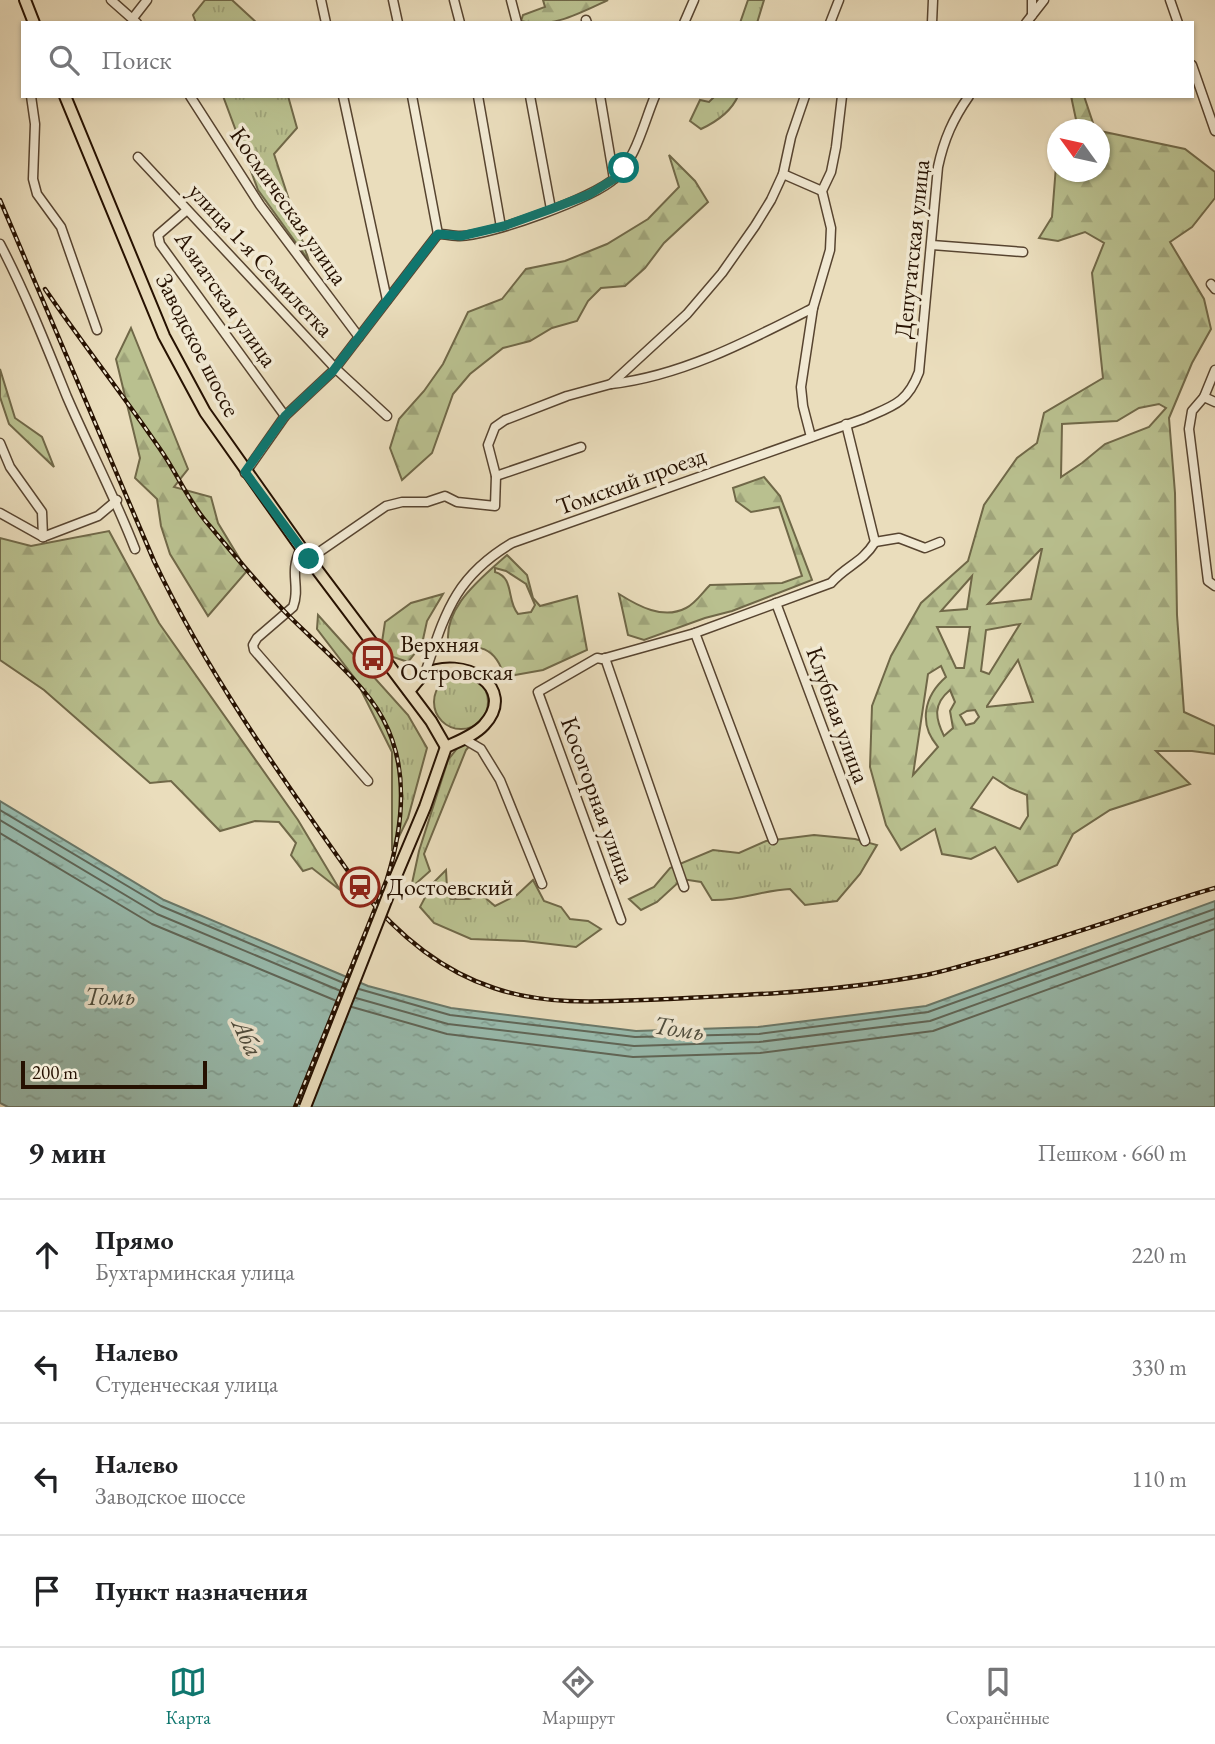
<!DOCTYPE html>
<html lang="ru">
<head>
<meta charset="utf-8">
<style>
	:root { --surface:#fff; --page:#f6f6f6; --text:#202124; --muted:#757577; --line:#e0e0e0; --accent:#0f766e }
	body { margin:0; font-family:"EB Garamond",serif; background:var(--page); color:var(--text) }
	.compass { position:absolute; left:1047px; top:119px; width:63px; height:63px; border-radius:50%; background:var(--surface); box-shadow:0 2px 5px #0004; rotate:303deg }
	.scale { position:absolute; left:21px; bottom:18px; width:186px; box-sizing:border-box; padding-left:7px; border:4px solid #261101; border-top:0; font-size:19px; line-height:24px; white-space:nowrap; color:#261101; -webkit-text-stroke:5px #f1e9d3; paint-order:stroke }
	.stop { position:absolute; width:21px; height:21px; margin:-16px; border:5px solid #0f766e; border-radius:50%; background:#fff }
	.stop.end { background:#0f766e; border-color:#fff; box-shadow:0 2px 7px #0008 }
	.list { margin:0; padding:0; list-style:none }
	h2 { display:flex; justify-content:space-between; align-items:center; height:91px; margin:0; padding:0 28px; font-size:30px }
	h2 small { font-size:23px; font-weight:400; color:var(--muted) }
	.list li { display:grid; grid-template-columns:46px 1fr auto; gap:21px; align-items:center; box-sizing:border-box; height:112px; padding:0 28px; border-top:2px solid var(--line) }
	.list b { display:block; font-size:26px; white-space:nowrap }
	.list p { margin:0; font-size:23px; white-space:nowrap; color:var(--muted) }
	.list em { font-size:23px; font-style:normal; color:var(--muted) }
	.icon { flex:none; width:38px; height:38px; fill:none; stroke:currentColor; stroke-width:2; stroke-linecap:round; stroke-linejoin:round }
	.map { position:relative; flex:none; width:1215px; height:1107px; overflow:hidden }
	.search { position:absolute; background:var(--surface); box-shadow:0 2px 5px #0004; left:21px; right:21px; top:21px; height:77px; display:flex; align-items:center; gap:18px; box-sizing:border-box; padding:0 24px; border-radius:0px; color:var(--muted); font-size:26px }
	.sheet { height:539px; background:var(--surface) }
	nav { display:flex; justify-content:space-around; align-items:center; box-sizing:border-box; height:98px; border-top:2px solid var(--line); background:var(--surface); font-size:19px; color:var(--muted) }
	nav a { display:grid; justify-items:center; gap:4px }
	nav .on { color:var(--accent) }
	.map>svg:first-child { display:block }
	.grass { fill:url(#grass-tufts); stroke:#706848; stroke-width:2 }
	.forest { fill:url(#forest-firs); stroke:#706848; stroke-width:2; fill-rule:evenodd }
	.water { fill:url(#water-ripples); stroke:#6a7869; stroke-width:2 }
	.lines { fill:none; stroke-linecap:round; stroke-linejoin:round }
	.shore { stroke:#5f6658; stroke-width:2 }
	.minor-casing { stroke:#574430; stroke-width:11 }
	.major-casing { stroke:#261101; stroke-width:14 }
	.minor { stroke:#f1e9d3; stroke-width:8 }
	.major { stroke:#eaddbc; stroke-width:10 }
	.rail-casing { stroke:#261101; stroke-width:4.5 }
	.rail { stroke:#f1e9d3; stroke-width:2; stroke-dasharray:5; stroke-linecap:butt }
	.major-bridge-casing { stroke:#261101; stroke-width:14; stroke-linecap:butt }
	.major-bridge { stroke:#eaddbc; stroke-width:10 }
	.route { stroke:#0f766e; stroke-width:9 }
	.labels { text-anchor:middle; stroke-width:7; stroke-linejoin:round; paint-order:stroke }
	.street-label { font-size:24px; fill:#261101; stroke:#f1e9d3 }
	.poi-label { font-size:24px; fill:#261101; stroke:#f1e9d3; text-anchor:start }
	.water-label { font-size:26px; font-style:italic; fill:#4e4d3e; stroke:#f1e9d3 }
</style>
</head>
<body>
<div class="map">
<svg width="1215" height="1107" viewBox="0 0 1215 1107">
	<defs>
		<pattern id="grass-tufts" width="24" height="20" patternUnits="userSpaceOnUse" patternTransform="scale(1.75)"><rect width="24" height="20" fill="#b9c08f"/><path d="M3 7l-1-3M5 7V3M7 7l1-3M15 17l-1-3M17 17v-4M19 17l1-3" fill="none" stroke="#9fa47a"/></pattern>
		<pattern id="forest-firs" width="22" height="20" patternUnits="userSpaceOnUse" patternTransform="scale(1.75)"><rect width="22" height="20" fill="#b9c08f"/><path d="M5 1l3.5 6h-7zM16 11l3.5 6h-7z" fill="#9fa47a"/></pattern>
		<pattern id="water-ripples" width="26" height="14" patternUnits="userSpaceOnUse" patternTransform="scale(1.75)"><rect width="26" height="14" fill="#98bcaf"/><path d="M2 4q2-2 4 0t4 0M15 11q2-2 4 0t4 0" fill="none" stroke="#83a195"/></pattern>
	</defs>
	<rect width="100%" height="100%" fill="#eaddbc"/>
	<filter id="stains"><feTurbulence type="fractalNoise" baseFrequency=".00286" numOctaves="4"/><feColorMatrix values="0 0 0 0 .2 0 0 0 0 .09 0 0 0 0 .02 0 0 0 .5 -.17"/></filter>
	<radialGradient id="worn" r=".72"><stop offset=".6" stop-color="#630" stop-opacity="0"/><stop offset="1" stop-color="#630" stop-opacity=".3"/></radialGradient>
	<g class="grass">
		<path d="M205 0H232L257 23H196L193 15Z"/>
		<path d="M748 0H764L757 23H740Z"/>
		<path d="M223 96H288L297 128 274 154 309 261 258 190Z"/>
		<path d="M715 96H738C731 112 716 122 701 129L690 121 700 100 709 102Z"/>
		<path d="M318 615 408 715 427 748 408 818 392 851V752L356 680 317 629Z"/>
		<circle cx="461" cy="702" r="27"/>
		<path d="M487 726 466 750 424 854 430 871 411 888 419 851 448 760 467 736Z"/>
		<path d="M814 835 855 839 877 845 860 874 837 901 805 905 790 889C763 890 740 901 712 900L701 882 682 879 657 902 641 910 629 899 654 887 670 868 713 850 739 853 766 841Z"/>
		<path d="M446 870 447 888 451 899H469L482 895 495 906 517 895 533 880 544 901 561 907 570 919 588 921 601 929 576 947 524 941 471 939 434 923 420 907 432 884Z"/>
	</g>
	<g class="forest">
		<path d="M543 0H608C582 12 550 30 521 21L523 15 545 7Z"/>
		<path d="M1071 96H1084L1095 129H1078Z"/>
		<path d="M1100 131 1185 149 1215 172V198L1192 227 1170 242 1204 299 1211 329 1192 363 1169 418 1175 493 1177 615 1184 712 1215 726V754L1192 751H1156L1190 784 1110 810 1073 834 1057 865 1018 882 995 847 971 859 942 854 935 829 901 850 886 825 870 767 872 706 891 656 921 603 968 561 984 505 1017 458 1037 443 1044 413 1103 378 1092 273 1104 243 1085 232 1058 241 1039 238 1052 217 1056 166 1057 164 1058 172H1100ZM1159 404 1166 408 1149 427 1105 444 1082 463 1061 477 1062 424 1117 421 1139 408ZM1042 549 1031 599 988 604 1041 549ZM972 576 967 609 941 611ZM1020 624 989 674 981 671 986 630ZM937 627H970L964 668H956ZM1018 660 1033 702 987 707V706ZM941 666 946 677C924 696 918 724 938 747L913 775 928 674ZM950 690 955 702 950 711 953 728 944 736C935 718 933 704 950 690ZM975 710 979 717 974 723 966 725 960 715 967 711ZM993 777 1010 788 1027 795 1028 816 1020 829 971 808Z"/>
		<path d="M669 155 695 181 708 202 664 243 645 268 625 286 601 288 588 301 577 321 552 328 530 341 503 348 470 374 453 394 432 453 402 480 390 448 399 419 424 391 443 364 468 312 502 299 526 269 565 261 607 244 648 219 679 187Z"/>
		<path d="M131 328 188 469 174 487 211 497 218 523 247 571 208 616 170 554 161 526 157 499 135 478 140 458 116 359Z"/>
		<path d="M0 369 15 418 42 437 54 467 9 424 0 397Z"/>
		<path d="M764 477 780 496 812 580 732 611 705 618 644 640 628 635 619 594C638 606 663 620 686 608 695 604 703 592 710 585L782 583 802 576 779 507 751 512 736 501 733 488Z"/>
		<path d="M109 531 159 623 298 820 340 890 312 868 303 871 291 855 296 843 279 822 255 821 220 831 171 781 150 783 44 690 0 660V538L31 546Z"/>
		<path d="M507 555 527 575 533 598 540 606 577 596 587 650 543 670 504 677C497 648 477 641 450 651 438 611 480 579 507 555ZM495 568 506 571 526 584 535 605 531 612 518 614C506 600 515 578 495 572Z"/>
		<path d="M443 594 427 621 422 644 408 662 393 657 382 642 385 622 411 603Z"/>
	</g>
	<path class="water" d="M0 801 164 900 368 986 451 1008 636 1031 758 1027 926 1006 1215 901V1107H8L0 1103Z"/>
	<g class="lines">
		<g class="shore">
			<path d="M0 810 161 906 346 984"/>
			<path d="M0 820 157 914 343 992"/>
			<path d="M0 833 152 924 339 1002"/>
			<path d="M359 989 450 1015 635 1037 759 1034 928 1012 1215 909"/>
			<path d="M356 998 448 1024 634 1046 759 1042 930 1021 1215 918"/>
			<path d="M352 1007 447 1034 633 1057 760 1053 933 1031 1215 929"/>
		</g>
		<g class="minor-casing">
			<g id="minor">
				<path d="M111 0 137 23"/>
				<path d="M321 0 326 23"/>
				<path d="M393 0 398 23"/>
				<path d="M454 0 460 23"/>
				<path d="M511 0 517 23"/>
				<path d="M1170 0 1178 23"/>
				<path d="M1032 15V0"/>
				<path d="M133 18 147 0"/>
				<path d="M586 20 587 23"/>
				<path d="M684 23 694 0"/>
				<path d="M830 23 839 0"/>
				<path d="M932 23 933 0"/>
				<path d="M1026 23 1044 0"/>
				<path d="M1192 65 1215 131"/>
				<path d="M31 96 35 124 33 179 37 194 61 227 97 330"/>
				<path d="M190 96 260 205 359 337"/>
				<path d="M343 96 387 300"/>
				<path d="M412 96 438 234"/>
				<path d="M478 96 501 227"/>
				<path d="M530 96 551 209"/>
				<path d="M600 96 614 179"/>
				<path d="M138 157 335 368 387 416"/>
				<path d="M783 174 822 191"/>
				<path d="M187 210 158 235 160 244 285 416"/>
				<path d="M438 234C445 234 453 236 460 236 489 236 594 198 615 178 636 159 644 122 655 96"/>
				<path d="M0 244C26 294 46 345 67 397 89 448 115 497 135 549"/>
				<path d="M932 245 1023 252"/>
				<path d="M1211 284 1215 289"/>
				<path d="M1215 370 1204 397 1192 411 1189 429 1208 581 1215 586"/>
				<path d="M611 384C682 376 750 340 813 308L830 250 831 228 822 191 831 172 836 147 842 96"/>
				<path d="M1204 397 1215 402"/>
				<path d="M846 424 875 542"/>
				<path d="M811 437 803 406 801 387 813 308"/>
				<path d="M0 443 10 467 42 512 43 537"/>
				<path d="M245 473 285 416 333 371 438 234"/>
				<path d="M496 476 581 447"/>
				<path d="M0 513 43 537"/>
				<path d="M43 537 98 516 117 500"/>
				<path d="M875 542 899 538 925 548 940 542"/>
				<path d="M301 548C288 574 301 586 293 607L257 638 253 645 254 650 368 781"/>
				<path d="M309 559 386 506 402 502H427L445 496 457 502 495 506 496 476 488 445 495 427 505 420 567 396 611 384 687 314 722 273 755 226 771 200 783 174 791 137 805 96"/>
				<path d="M776 603 865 841"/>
				<path d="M695 633 773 840"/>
				<path d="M605 658 684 887"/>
				<path d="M424 676C445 615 453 578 512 543L863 419C892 406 907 404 919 372L938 167C944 139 953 119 969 96"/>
				<path d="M464 739 481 749 500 780 542 884"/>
				<path d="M621 920 538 692 597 658 602 659 695 633 831 583C847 565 862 563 875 542"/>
			</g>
		</g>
		<g class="major-casing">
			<g id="major">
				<path d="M25 0 34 23"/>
				<path d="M65 96 164 336 205 412 309 559 431 721 446 747"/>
				<path d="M393 883 425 807 446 747C459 741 475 735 484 725 519 687 462 654 424 675 418 679 413 687 409 691"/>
			</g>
		</g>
		<use href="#minor" class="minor"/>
		<use href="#major" class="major"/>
		<g class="rail-casing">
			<g id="rail">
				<path d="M0 200 154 561C209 677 285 782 360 888 395 932 439 970 494 988 550 1007 609 1001 667 999 753 995 841 991 926 975 946 971 967 964 987 959 1064 938 1139 910 1215 888"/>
				<path d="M45 289C82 343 123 395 160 449 177 473 189 503 209 525 235 556 261 588 290 617 319 646 364 683 383 719 410 769 403 827 387 879L295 1107"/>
			</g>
		</g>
		<use href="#rail" class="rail"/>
		<g class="major-bridge-casing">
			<path id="major-bridge" d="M305 1107 393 883"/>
		</g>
		<use href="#major-bridge" class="major-bridge"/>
	</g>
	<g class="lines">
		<path class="route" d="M309 559 245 472 285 416 333 371 438 234 461 236 504 226 551 209 590 194 614 179 624 168"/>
	</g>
	<defs>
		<g id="bus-ring" transform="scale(2.0125)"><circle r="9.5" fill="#f1e9d3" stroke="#8f2418" stroke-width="1.5"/><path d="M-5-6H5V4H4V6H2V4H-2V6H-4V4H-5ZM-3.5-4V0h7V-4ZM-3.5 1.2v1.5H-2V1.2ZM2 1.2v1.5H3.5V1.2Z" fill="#8f2418"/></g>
		<g id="station-ring" transform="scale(2.0125)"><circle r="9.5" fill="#f1e9d3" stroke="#8f2418" stroke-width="1.5"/><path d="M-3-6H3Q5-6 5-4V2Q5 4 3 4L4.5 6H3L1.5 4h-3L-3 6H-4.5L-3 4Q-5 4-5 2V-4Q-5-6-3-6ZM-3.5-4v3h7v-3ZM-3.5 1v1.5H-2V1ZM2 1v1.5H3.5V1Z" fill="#8f2418"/></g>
	</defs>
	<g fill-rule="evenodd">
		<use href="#bus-ring" x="373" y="658"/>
		<use href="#station-ring" x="360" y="887"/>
	</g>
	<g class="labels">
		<g class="street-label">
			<text transform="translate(289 206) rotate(55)" y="8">Космическая улица</text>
			<text transform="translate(912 249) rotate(-84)" y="8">Депутатская улица</text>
			<text transform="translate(261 260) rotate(47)" y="8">улица 1-я Семилетка</text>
			<text transform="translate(226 299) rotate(55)" y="8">Азиатская улица</text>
			<text transform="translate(198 345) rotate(63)" y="8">Заводское шоссе</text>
			<text transform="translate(631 481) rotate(-20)" y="8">Томский проезд</text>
			<text transform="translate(838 715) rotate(70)" y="8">Клубная улица</text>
			<text transform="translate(598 800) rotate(70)" y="8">Косогорная улица</text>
		</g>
		<g class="poi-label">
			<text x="400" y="652">Верхняя<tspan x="400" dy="28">Островская</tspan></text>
			<text x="387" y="895">Достоевский</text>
		</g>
		<g class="water-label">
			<text x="110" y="1005">Томь</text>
			<text transform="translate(679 1028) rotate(8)" y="9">Томь</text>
			<text transform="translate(248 1037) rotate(65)" y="9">Аба</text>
		</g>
	</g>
	<rect width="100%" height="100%" filter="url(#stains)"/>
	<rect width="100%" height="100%" fill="url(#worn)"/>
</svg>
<svg class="compass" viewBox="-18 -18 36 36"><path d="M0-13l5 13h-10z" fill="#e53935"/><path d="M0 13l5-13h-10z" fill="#757577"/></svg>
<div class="scale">200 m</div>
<div class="stop" style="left:624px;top:168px"></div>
<div class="stop end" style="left:309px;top:559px"></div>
<div class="search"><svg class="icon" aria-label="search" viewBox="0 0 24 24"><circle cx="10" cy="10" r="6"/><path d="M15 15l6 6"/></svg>Поиск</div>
</div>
<section class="sheet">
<h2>9 мин<small>Пешком · 660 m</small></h2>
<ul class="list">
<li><svg class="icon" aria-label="ahead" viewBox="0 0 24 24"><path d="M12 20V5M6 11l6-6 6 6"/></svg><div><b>Прямо</b><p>Бухтарминская улица</p></div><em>220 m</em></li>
<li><svg class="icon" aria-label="left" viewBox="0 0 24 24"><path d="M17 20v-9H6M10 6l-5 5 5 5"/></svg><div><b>Налево</b><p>Студенческая улица</p></div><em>330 m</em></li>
<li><svg class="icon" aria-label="left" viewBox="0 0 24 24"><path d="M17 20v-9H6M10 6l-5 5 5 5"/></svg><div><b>Налево</b><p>Заводское шоссе</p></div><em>110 m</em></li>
<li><svg class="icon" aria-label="arrive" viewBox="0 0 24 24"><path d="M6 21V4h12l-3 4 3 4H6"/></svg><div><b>Пункт назначения</b></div></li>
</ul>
</section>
<nav>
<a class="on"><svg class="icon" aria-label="map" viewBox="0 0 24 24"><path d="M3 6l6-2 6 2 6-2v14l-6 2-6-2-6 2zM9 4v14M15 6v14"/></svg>Карта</a>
<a><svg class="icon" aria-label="directions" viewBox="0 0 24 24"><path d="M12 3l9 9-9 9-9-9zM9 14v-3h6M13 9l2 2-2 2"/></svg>Маршрут</a>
<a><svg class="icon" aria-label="saved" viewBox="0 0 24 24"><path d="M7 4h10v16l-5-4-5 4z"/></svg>Сохранённые</a>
</nav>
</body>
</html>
